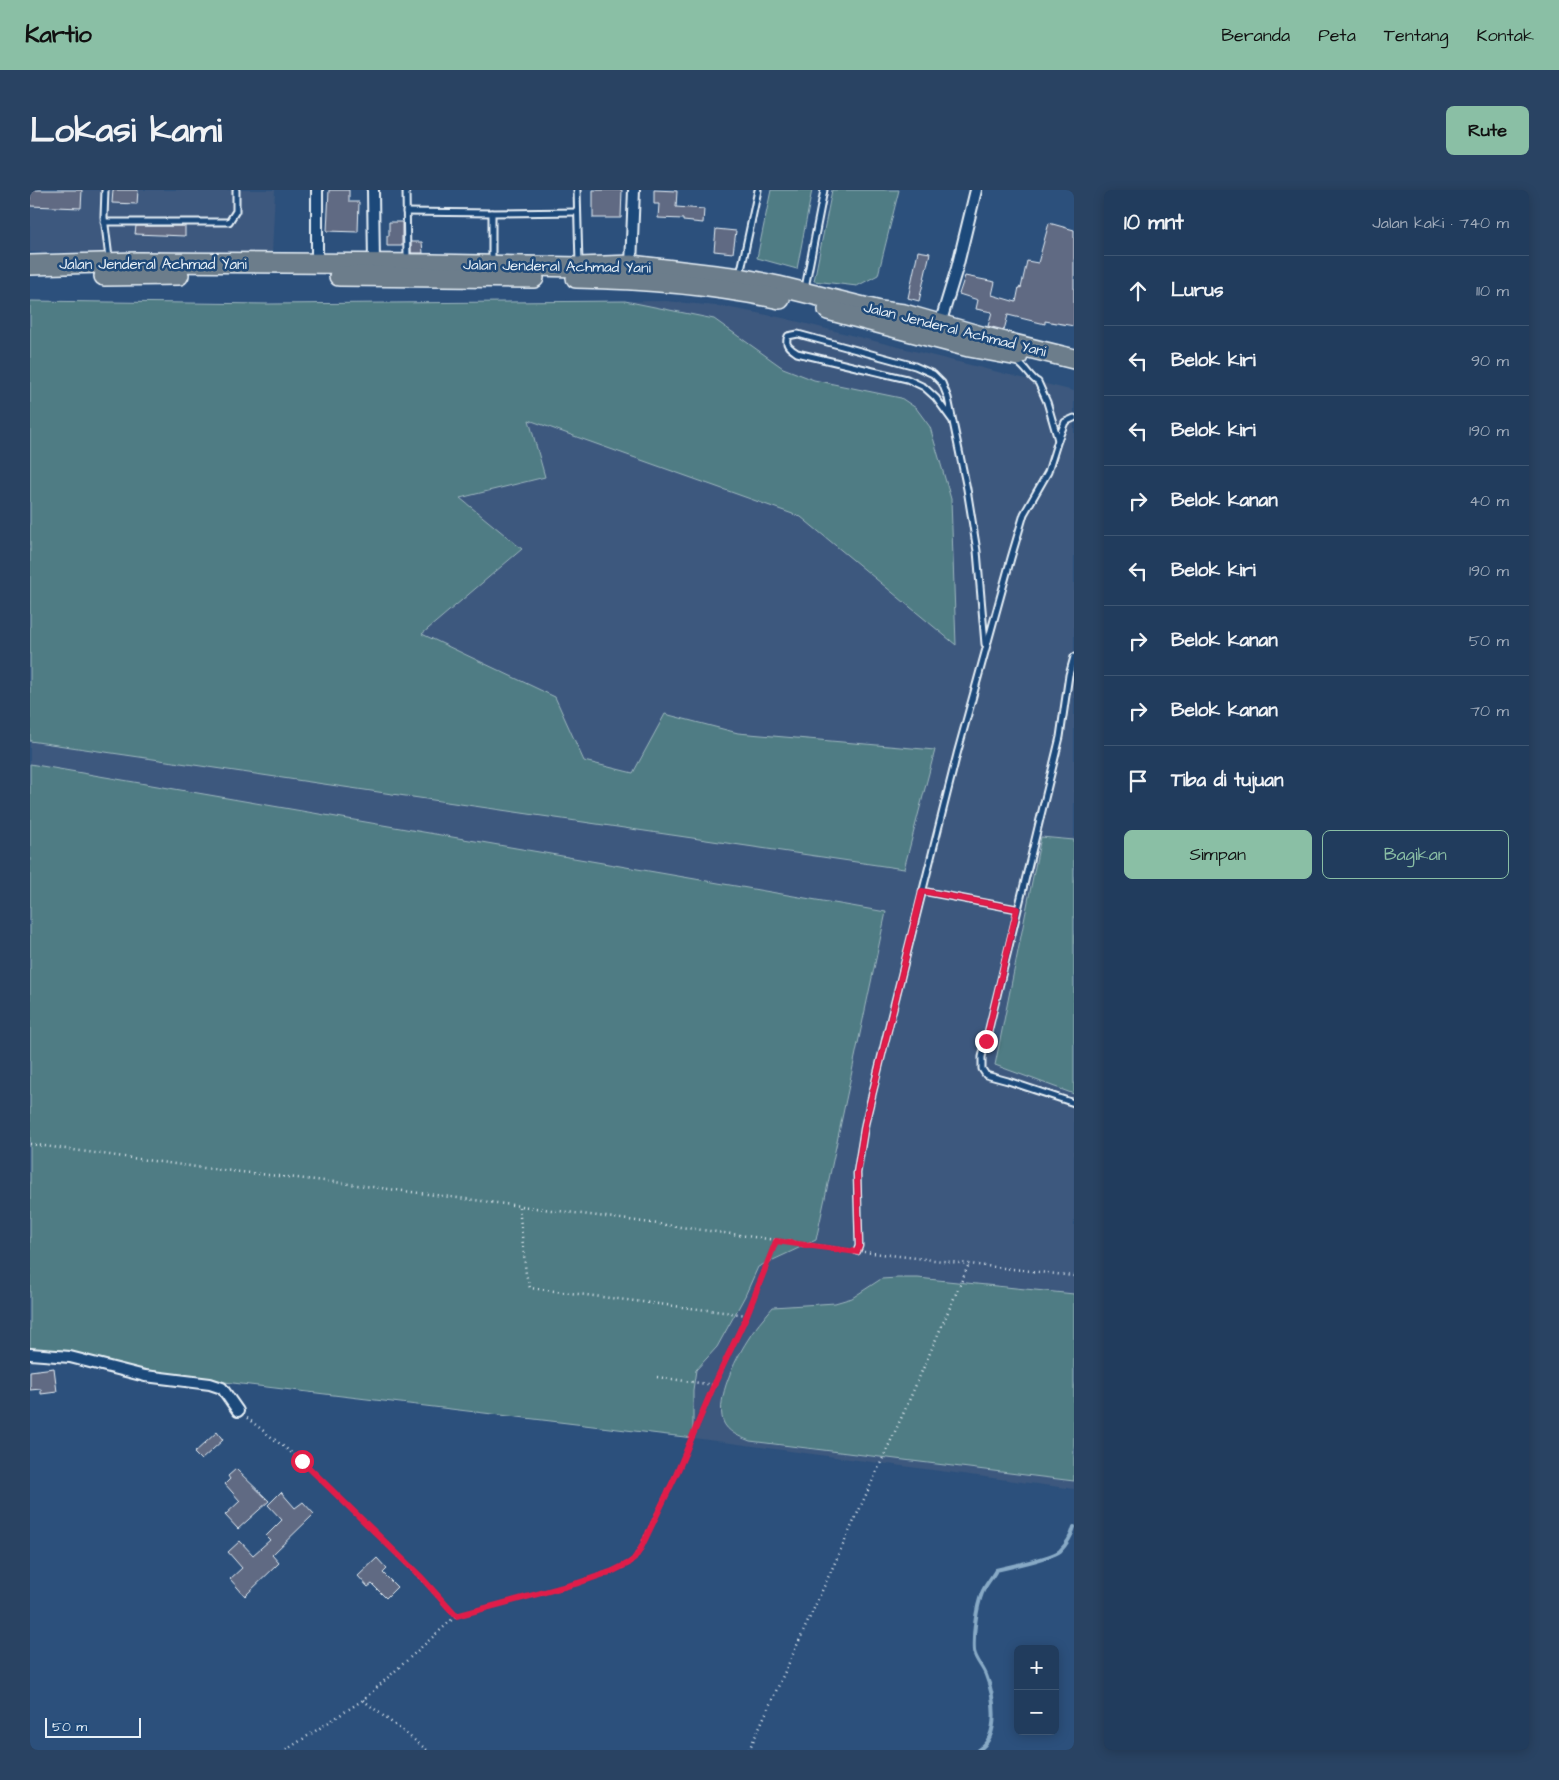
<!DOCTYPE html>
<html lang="id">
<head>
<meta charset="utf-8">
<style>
	:root { --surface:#213c5d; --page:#294363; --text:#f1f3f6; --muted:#a2adbc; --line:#3e5672; --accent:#8abfa5 }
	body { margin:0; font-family:"Architects Daughter",sans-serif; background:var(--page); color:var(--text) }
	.controls { position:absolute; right:15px; bottom:15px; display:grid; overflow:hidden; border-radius:8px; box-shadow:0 2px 12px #0003 }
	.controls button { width:45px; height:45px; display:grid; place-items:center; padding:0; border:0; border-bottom:1px solid var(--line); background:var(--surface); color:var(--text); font:25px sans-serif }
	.scale { position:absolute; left:15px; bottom:12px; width:96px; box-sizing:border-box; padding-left:5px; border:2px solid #e8f1f8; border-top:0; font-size:14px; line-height:18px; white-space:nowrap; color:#e8f1f8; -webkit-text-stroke:4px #1f4a7a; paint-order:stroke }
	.stop { position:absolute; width:15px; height:15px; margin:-11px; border:4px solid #e11d48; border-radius:50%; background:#fff }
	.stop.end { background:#e11d48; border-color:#fff; box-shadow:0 1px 5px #0008 }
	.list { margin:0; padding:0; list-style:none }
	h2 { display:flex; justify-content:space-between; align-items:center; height:65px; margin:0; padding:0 20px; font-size:21px }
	h2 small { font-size:16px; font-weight:400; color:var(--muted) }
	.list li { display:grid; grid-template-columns:32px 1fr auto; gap:15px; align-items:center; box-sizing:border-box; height:70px; padding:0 20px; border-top:1px solid var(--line) }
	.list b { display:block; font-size:19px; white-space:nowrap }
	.list em { font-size:16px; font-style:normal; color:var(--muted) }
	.actions { display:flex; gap:10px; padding:15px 20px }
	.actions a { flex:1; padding:11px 0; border:1px solid var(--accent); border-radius:8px; text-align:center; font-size:18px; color:var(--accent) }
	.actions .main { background:var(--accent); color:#111 }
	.icon { flex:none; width:28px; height:28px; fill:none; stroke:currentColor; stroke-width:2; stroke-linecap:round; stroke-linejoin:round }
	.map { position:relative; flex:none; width:1044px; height:1560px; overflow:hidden; border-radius:8px }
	header { display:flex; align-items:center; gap:30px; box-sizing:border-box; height:70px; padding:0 25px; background:var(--accent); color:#111 }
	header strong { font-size:24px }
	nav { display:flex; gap:28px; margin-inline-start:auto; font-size:18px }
	.intro { display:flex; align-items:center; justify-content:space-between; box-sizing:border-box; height:120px; padding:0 30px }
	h1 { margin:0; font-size:35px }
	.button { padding:12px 22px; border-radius:8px; background:var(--accent); color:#111; font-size:18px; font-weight:700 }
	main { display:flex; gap:30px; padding:0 30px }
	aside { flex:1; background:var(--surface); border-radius:8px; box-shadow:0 2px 12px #0003 }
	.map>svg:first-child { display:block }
	.built { fill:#3c587e }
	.green { fill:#507c84; stroke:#9cb6be }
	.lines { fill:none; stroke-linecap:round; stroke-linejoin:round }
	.stream { stroke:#88aac6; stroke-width:4 }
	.building { fill:#616a83; stroke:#e8f1f8 }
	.lane-casing { stroke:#e8f1f8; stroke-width:9 }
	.street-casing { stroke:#e8f1f8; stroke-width:14 }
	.highway-casing { stroke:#e8f1f8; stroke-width:22 }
	.path { stroke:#e8f1f8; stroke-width:2.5; stroke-dasharray:1 4; stroke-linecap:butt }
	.lane { stroke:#1f4a7a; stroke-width:5 }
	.street { stroke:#1f4a7a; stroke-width:10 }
	.highway { stroke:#6c7d8b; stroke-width:19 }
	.route { stroke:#e11d48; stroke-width:6 }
	.labels { text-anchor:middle; stroke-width:5; stroke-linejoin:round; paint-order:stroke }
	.street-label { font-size:15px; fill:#e8f1f8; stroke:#1f4a7a }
</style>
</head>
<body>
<header>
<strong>Kartio</strong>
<nav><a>Beranda</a><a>Peta</a><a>Tentang</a><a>Kontak</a></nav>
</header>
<div class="intro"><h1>Lokasi kami</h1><a class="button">Rute</a></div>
<main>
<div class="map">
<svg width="1044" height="1560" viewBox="0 0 1044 1560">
	<rect width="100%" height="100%" fill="#2c507c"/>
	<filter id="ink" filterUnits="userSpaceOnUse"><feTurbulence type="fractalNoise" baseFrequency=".02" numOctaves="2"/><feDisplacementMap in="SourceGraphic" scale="10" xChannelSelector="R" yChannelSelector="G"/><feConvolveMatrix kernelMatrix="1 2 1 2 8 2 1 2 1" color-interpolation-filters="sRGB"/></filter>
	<g filter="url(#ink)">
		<g class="built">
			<path d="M0 0H245L242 65 0 62Z"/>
			<path d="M0 111 239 114 636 111 696 117 753 128 1044 201V1299L663 1248 136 1185 0 1166Z"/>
		</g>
		<g class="green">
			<path d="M741 0H782L767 79 727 68Z"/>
			<path d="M802 0H869L848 85 827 96 784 91Z"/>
			<path d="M0 111 239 114 595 111 684 129 753 178 784 190 871 208 886 218 900 237 921 309 926 455 771 327 499 230 515 287 430 308 492 359 392 444 525 507 554 571 603 583 635 524 708 543 905 560 874 679 0 551Z"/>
			<path d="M0 574 856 722 786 1050 728 1077 715 1106 687 1157 666 1180 663 1200V1248L136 1185 0 1166Z"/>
			<path d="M1011 647 1044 650V904L965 875Z"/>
			<path d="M868 1088H888L1044 1104V1291L720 1251C710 1247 697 1242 693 1231 686 1208 705 1170 717 1151 724 1139 734 1128 743 1117L805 1113 822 1108 851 1089Z"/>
		</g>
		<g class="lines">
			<path class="stream" d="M948 1560C971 1547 964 1505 956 1485 953 1477 945 1469 944 1461 943 1445 946 1418 952 1403 955 1395 962 1388 966 1380 979 1377 1022 1368 1030 1361 1036 1355 1042 1345 1044 1337"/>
		</g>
		<g class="building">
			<path d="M0 0H52L51 18 0 16Z"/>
			<path d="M83 0H108L107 14 82 13Z"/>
			<path d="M299 0H319V12H329L328 42 297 41Z"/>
			<path d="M563 0H592L591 28H563Z"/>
			<path d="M624 0 647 1 646 17 674 19 673 33 653 31V29L628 28 629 14H624Z"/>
			<path d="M359 32H372V56H357V46H359Z"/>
			<path d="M1019 33 1044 40V136L1015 131V134L978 125 974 140 958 136 962 122 946 119 948 110 929 104 935 86 965 92 962 105 986 112 989 97 991 98 997 71 1008 73Z"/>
			<path d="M106 36H155V46L105 44Z"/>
			<path d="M686 39 706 41 703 63 684 61Z"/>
			<path d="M381 52H392L393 63H381Z"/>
			<path d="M888 61 900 63 889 111 878 108Z"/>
			<path d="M24 1178 27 1202 11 1204V1199L0 1200V1181Z"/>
			<path d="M187 1242 193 1250 171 1270 164 1263Z"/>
			<path d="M206 1279 239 1311 208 1339 195 1325 210 1311 195 1294 200 1289 198 1286Z"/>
			<path d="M251 1302 265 1318 273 1312 284 1324 242 1365 249 1373 215 1406 200 1389 212 1378 198 1362 210 1351 223 1365 240 1350 236 1346 252 1330 238 1315Z"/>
			<path d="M347 1368 357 1379 353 1383 367 1397 356 1408 342 1394 338 1397 328 1386Z"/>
		</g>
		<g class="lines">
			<g class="lane-casing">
				<g id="lane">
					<path d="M75 0 74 27 79 68"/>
					<path d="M376 0 377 69"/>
					<path d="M547 0 549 74"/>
					<path d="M376 22 462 23"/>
					<path d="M74 32H199L206 21V0"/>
					<path d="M462 72V23L547 22"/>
					<path d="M710 85 728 0"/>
					<path d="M775 98 794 0"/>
					<path d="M922 230 906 208 894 197 877 189 767 163C760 158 754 155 758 146L768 144 885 176 903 184 912 193 918 208 937 299 947 361 955 454"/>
					<path d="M1028 250 1035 232 1044 228"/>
					<path d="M1044 467 1039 485 1030 547 952 867V879L956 885 978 891 1044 913"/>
					<path d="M892 701 987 719"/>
					<path d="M827 1061 829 1056 827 983 835 934 861 827 927 564 981 368 994 324 1018 282 1028 250 1017 212 1008 192C1000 188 996 177 987 172"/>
				</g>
			</g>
			<g class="street-casing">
				<g id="street">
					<path d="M343 0 344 74"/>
					<path d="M287 74V0"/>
					<path d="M601 75 604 0"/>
					<path d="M910 134 927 78 946 0"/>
					<path d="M0 1164 40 1167 115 1186 180 1194 192 1198 208 1221"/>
				</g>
			</g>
			<g class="highway-casing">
				<g id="highway">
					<path d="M0 75 107 72 403 74 549 77 601 75 710 88 748 96 850 121 874 124 951 146 1044 169"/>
					<path d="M74 86 149 85"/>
					<path d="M309 86 504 88"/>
					<path d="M546 88C615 89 683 95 750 109"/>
					<path d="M798 120 939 157 988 166"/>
				</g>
			</g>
			<g class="path">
				<path d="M0 954 174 978 304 992 599 1030 819 1060"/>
				<path d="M489 1017 496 1084 500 1098 717 1125"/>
				<path d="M834 1062 1044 1086"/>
				<path d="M627 1187 684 1195"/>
				<path d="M217 1228 272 1271 391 1388 426 1426"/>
				<path d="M333 1510 397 1560"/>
				<path d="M256 1560 333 1510 426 1426 548 1393 593 1377 604 1369 646 1285 684 1195 717 1125 746 1051"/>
				<path d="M719 1560 874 1222 939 1074"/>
			</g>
			<use href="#lane" class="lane"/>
			<use href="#street" class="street"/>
			<use href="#highway" class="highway"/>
		</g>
	</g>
	<g class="lines" filter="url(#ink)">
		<path class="route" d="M272 1271 392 1388 426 1426 548 1393 583 1381 599 1373 604 1369 610 1360 646 1285 684 1195 717 1125 746 1051 827 1062 829 1056 827 983 835 934 892 701 987 719 956 851"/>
	</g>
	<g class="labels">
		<g class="street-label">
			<text x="123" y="79">Jalan Jenderal Achmad Yani</text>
			<text transform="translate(527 76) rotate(1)" y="5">Jalan Jenderal Achmad Yani</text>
			<text transform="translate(925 139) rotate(14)" y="5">Jalan Jenderal Achmad Yani</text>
		</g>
	</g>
</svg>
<div class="controls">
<button>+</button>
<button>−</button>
</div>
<div class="scale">50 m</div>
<div class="stop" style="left:272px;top:1271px"></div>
<div class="stop end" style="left:956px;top:851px"></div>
</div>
<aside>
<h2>10 mnt<small>Jalan kaki · 740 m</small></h2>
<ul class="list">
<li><svg class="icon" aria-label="ahead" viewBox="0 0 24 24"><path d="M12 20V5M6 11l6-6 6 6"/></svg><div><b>Lurus</b></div><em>110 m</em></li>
<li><svg class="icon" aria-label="left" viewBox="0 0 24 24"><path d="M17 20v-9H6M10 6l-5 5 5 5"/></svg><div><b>Belok kiri</b></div><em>90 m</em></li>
<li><svg class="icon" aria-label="left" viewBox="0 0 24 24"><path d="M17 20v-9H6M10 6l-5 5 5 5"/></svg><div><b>Belok kiri</b></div><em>190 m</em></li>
<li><svg class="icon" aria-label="right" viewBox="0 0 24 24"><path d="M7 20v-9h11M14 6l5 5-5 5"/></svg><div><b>Belok kanan</b></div><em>40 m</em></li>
<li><svg class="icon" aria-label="left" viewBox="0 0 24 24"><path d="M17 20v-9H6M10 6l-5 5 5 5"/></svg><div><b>Belok kiri</b></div><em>190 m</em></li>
<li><svg class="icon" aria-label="right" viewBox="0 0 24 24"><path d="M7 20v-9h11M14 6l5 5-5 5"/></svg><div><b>Belok kanan</b></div><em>50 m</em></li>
<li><svg class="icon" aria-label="right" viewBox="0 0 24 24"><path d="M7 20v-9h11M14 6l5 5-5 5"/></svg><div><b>Belok kanan</b></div><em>70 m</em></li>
<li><svg class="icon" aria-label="arrive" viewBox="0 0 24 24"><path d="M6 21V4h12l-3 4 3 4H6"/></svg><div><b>Tiba di tujuan</b></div></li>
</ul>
<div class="actions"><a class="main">Simpan</a><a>Bagikan</a></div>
</aside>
</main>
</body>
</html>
